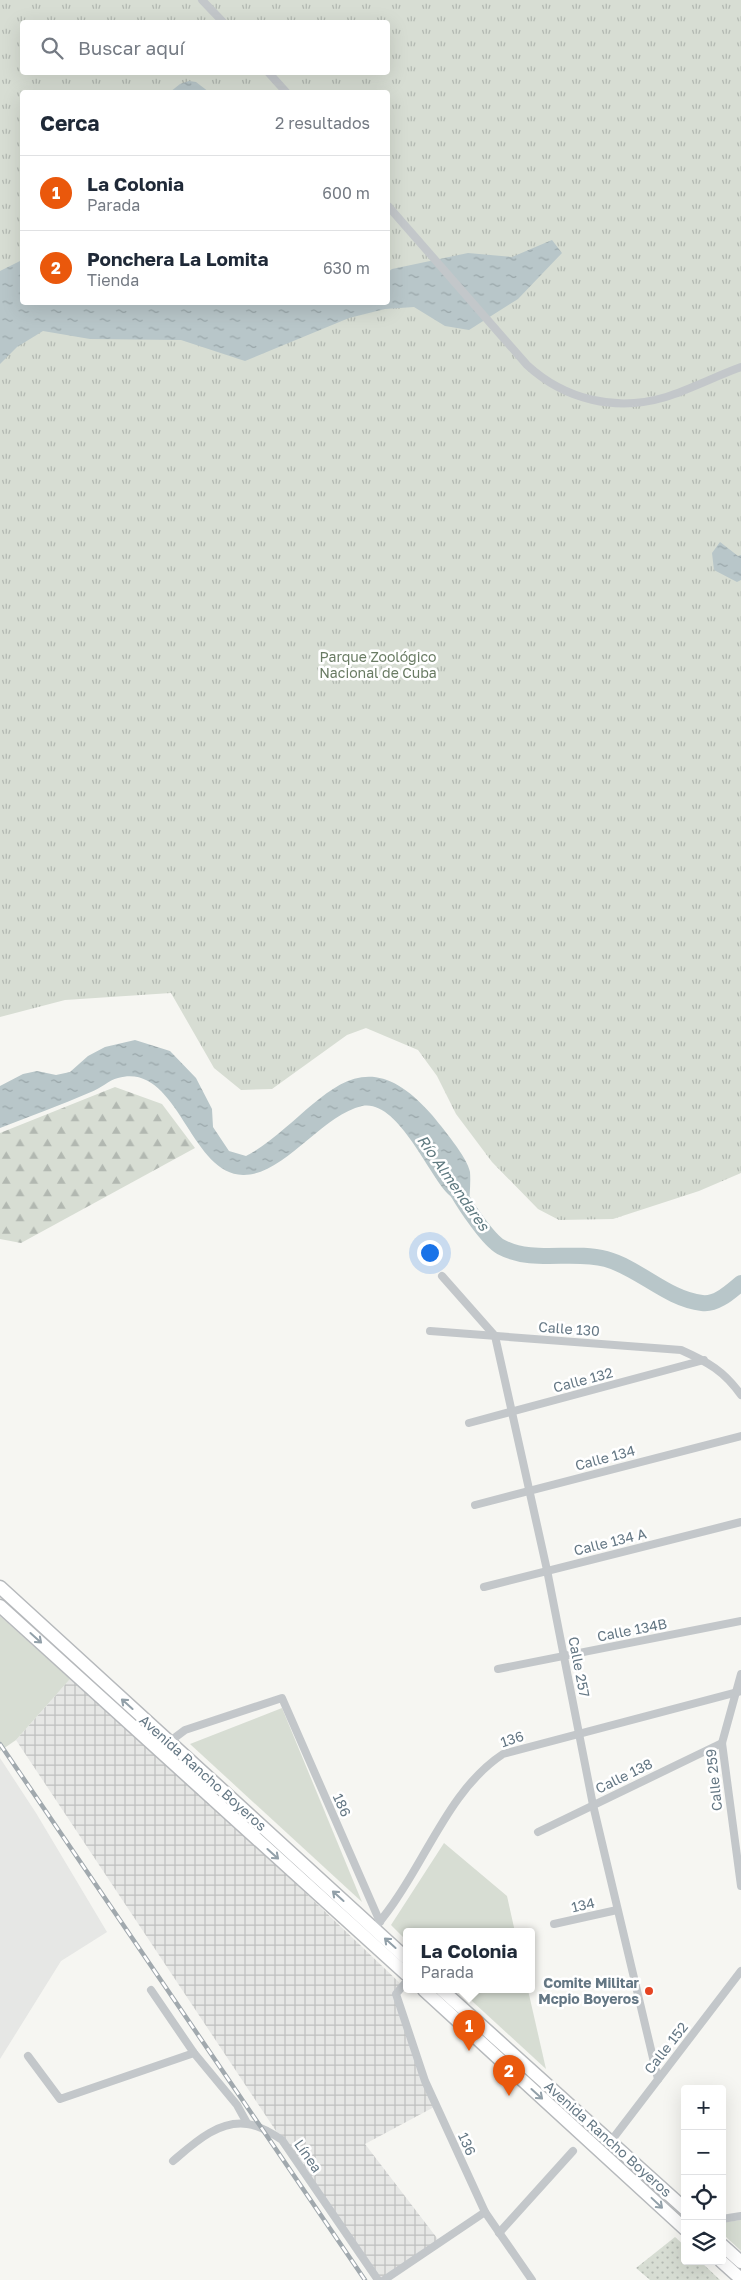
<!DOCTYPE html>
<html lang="es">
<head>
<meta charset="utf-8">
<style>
	:root { --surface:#fff; --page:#f2f2f3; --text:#1f2937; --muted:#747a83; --line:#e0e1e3; --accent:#ea580c }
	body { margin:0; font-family:"Golos Text",sans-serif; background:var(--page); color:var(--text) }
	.controls { position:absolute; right:15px; bottom:15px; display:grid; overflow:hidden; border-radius:5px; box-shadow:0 5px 20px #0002 }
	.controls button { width:45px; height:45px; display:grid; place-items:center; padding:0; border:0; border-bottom:1px solid var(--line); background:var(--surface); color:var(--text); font:25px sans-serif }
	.you { position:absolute; left:429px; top:1252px; width:18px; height:18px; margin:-12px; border:4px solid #fff; border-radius:50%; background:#1a73e8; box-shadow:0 0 0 8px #1a73e833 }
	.badge { display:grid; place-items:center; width:32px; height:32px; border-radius:50%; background:var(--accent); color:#fff; font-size:16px; font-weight:700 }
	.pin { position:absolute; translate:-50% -41px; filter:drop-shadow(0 1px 2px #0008) }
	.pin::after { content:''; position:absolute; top:26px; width:18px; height:15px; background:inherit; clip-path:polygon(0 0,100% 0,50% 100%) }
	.popup { position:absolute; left:403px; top:1928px; width:132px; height:65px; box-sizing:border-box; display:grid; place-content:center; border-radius:5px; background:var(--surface); filter:drop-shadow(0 1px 4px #0005); font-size:16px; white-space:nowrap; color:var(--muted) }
	.popup b { font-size:19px; color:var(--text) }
	.popup::after { content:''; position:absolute; left:50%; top:100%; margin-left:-10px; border:10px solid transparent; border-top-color:var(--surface) }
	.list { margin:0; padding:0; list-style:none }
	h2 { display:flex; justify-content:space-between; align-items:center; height:65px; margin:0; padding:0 20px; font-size:21px }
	h2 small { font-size:16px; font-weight:400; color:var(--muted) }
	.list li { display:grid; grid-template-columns:32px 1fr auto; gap:15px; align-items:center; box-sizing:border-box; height:75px; padding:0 20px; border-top:1px solid var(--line) }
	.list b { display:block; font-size:19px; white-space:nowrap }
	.list p { margin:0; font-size:16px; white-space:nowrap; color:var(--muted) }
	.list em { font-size:16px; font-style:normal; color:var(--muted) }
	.icon { flex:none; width:28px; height:28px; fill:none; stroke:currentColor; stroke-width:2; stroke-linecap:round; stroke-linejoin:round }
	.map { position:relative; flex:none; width:741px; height:2280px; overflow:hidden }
	.search { position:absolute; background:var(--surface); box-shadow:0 5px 20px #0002; left:20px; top:20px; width:370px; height:55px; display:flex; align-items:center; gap:12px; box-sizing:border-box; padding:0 18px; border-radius:5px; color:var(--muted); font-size:19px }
	.panel { position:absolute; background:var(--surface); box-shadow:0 5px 20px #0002; left:20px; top:90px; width:370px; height:215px; border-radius:5px }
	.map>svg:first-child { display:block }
	.built { fill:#e6e7e5 }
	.industrial { fill:url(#industrial-grid) }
	.grass { fill:#d7ddd3 }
	.forest { fill:url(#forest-firs) }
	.park { fill:url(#park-tufts); fill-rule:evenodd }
	.garden { fill:url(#garden-dots) }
	.water { fill:url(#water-ripples) }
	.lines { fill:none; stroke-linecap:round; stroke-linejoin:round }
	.river { stroke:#b8c6c9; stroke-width:16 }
	.trunk-casing { stroke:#b6b9bc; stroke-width:15 }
	.minor { stroke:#c3c7ca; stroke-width:8 }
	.trunk { stroke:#fff; stroke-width:12 }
	.rail-casing { stroke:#a1a9ae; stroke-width:4.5 }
	.rail { stroke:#fff; stroke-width:2.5; stroke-dasharray:8; stroke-linecap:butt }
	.oneway { stroke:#92a0a9 }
	.poi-dot { fill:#e64422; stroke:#fff; stroke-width:2 }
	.labels { text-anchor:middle; stroke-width:5; stroke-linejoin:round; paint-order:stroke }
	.park-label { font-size:14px; fill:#697b63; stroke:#fff }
	.street-label { font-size:14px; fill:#647784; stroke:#fff }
	.poi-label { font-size:14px; font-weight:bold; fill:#647784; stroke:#fff; text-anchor:end }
	.water-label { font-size:15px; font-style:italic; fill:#5f7a80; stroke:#fff }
</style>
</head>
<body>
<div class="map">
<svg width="741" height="2280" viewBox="0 0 741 2280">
	<defs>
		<pattern id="industrial-grid" width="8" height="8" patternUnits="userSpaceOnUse" patternTransform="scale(1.25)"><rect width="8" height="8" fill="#e6e7e5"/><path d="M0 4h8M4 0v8" fill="none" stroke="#bec0bf"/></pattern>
		<pattern id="forest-firs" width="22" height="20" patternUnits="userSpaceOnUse" patternTransform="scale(1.25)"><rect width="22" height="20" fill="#d7ddd3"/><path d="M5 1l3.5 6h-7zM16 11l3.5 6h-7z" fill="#b2b8b1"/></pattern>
		<pattern id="park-tufts" width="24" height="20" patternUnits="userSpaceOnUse" patternTransform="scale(1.25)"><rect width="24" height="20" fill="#d7ddd3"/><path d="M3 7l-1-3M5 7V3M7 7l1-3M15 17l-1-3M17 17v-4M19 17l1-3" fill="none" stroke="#b2b8b1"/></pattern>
		<pattern id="garden-dots" width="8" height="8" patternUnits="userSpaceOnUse" patternTransform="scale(1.25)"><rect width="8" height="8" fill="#d7ddd3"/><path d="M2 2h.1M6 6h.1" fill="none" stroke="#b2b8b1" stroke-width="1.8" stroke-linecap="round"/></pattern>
		<pattern id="water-ripples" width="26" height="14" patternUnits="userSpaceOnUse" patternTransform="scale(1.25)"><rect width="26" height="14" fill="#b8c6c9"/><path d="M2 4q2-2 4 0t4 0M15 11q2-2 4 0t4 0" fill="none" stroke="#99a6a9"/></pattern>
	</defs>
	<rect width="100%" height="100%" fill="#f6f6f2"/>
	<path class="built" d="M0 1758 36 1813 107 1932 61 1961 0 2059Z"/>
	<path class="industrial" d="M70 1679 228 1819 403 1986 396 1995 436 2106 365 2144 440 2242 378 2280 282 2140 16 1740Z"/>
	<g class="grass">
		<path d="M0 1616 70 1679 16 1740 0 1751Z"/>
		<path d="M282 1708 362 1902 190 1744Z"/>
		<path d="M444 1843 507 1896 515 1932H406V1940L391 1925Z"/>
		<path d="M460 1990H528L546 2069Z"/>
		<path d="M741 2220V2251L725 2236 722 2225 726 2222Z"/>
	</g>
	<path class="forest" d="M115 1087 162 1104 195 1148 21 1243 0 1239V1133Z"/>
	<path class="park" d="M0 0H741V1173L699 1191 613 1219 559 1220 538 1209 492 1162 456 1114 437 1076 418 1050 366 1028 347 1035 272 1089 241 1090 214 1068 171 993 65 1000 0 1017ZM22 22H388V72H22ZM22 92H388V302H22Z"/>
	<path class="garden" d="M675 2237 685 2246V2261H700L720 2280H650L636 2268Z"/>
	<g class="water">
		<path d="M189 81 196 82 209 92H170L180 84Z"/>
		<path d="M552 240 562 253 518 299 469 330 445 326 414 307 385 309 349 318 245 361 181 340 90 339 43 331 17 347 0 364V271L22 260V302H388V272L392 269 468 253 512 257Z"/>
		<path d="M720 542 738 556 741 555V580L737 582 714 570 712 553Z"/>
		<path d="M135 1040 170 1051 196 1078 212 1109 213 1127 229 1151 246 1156C315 1119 353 1024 432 1115 441 1126 468 1158 470 1172 471 1184 469 1198 469 1210 462 1205 454 1200 448 1194 427 1172 397 1099 362 1106 322 1115 283 1176 243 1175 189 1174 178 1061 118 1078 109 1080 100 1089 91 1092 61 1105 30 1116 0 1128V1086L23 1074 37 1071 56 1075 70 1072 88 1056 105 1047Z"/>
	</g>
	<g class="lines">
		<path class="river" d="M457 1191C465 1205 488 1240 501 1247 533 1264 572 1250 606 1259 639 1268 667 1299 702 1303 717 1305 731 1291 741 1283"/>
		<g class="trunk-casing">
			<g id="trunk">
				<path d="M0 1587 406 1958"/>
				<path d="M0 1606 406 1974"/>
				<path d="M424 1990 685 2229"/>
				<path d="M442 1990 685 2209"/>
				<path d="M722 2245 741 2262"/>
				<path d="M721 2261 741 2279"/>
			</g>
		</g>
		<g class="minor">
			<path d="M202 0 223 22"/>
			<path d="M268 72 286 92"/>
			<path d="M388 206 527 365C565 400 616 412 666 397 691 389 716 376 741 367"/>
			<path d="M442 1276 495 1336 547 1570 593 1805 658 2079"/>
			<path d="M430 1331 681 1350C708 1362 724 1371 741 1395"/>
			<path d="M469 1423 704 1360"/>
			<path d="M475 1505 741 1436"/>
			<path d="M484 1587 741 1522"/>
			<path d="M498 1669 741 1621"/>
			<path d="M741 1674 722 1743 741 1886"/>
			<path d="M169 1742 185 1730 282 1698 380 1922"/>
			<path d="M538 1832 722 1743"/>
			<path d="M554 1924 617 1910"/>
			<path d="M374 1929C382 1919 390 1909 397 1898 430 1850 453 1787 503 1754L741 1691"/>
			<path d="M406 1982 396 1994 425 2081 485 2212 532 2280"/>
			<path d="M151 1990 194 2053 237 2105 247 2123"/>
			<path d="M28 2056 60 2099 194 2053"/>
			<path d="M611 2141 741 1971"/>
			<path d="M173 2161C193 2144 218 2120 247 2124 259 2125 273 2134 282 2140L378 2280"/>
			<path d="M722 2219 741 2216"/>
			<path d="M499 2233 573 2151"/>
			<path d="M384 2280 485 2212"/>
		</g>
		<use href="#trunk" class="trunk"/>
		<g class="rail-casing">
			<path id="rail" d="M0 1744 365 2280"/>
		</g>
		<use href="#rail" class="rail"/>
	</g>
	<defs><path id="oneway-shaft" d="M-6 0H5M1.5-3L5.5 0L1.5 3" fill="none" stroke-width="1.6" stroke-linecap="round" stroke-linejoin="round" transform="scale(1.25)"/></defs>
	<g class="oneway">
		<use href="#oneway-shaft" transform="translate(36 1638) rotate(42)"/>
		<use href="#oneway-shaft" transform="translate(127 1704) rotate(-138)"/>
		<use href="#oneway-shaft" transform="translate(273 1854) rotate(42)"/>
		<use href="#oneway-shaft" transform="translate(338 1896) rotate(-138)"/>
		<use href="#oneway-shaft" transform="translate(390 1943) rotate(-138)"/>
		<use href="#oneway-shaft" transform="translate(537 2094) rotate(42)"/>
		<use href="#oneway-shaft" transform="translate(657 2203) rotate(43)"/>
	</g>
	<circle class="poi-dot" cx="649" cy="1991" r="5"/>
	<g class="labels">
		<g class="park-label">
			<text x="378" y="662">Parque Zoológico<tspan x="378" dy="16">Nacional de Cuba</tspan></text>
		</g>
		<g class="street-label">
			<text transform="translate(569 1329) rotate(4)" y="5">Calle 130</text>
			<text transform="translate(583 1380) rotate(-15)" y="5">Calle 132</text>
			<text transform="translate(605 1458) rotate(-15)" y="5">Calle 134</text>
			<text transform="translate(610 1542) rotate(-14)" y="5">Calle 134 A</text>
			<text transform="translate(632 1630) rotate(-11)" y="5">Calle 134B</text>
			<text transform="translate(579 1667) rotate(79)" y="5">Calle 257</text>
			<text transform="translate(512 1739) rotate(-18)" y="5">136</text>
			<text transform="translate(203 1773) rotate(42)" y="5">Avenida Rancho Boyeros</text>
			<text transform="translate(624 1776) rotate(-26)" y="5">Calle 138</text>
			<text transform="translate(714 1780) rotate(-96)" y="5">Calle 259</text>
			<text transform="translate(342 1805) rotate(66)" y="5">186</text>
			<text transform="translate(583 1905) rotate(-13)" y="5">134</text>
			<text transform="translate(666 2048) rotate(-52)" y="5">Calle 152</text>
			<text transform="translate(608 2139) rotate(42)" y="5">Avenida Rancho Boyeros</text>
			<text transform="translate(467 2144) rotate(66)" y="5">136</text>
			<text transform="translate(308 2156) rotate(55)" y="5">Línea</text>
		</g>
		<g class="poi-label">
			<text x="639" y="1988">Comite Militar<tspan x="639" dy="16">Mcpio Boyeros</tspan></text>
		</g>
		<g class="water-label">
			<text transform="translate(453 1183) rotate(55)" y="5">Río Almendares</text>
		</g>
	</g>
</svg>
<div class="controls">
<button>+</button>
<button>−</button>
<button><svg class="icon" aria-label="locate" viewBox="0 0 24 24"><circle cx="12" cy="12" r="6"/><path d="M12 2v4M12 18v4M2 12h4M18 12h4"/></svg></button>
<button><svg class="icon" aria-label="layers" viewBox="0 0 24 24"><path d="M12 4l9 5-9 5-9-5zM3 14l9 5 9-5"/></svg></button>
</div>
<div class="you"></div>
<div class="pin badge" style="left:469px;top:2051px">1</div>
<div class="popup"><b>La Colonia</b>Parada</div>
<div class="pin badge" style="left:509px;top:2096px">2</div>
<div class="search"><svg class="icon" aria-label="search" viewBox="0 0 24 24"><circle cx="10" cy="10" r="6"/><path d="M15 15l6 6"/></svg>Buscar aquí</div>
<section class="panel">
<h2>Cerca<small>2 resultados</small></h2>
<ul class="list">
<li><span class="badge">1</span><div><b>La Colonia</b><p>Parada</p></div><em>600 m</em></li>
<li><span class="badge">2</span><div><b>Ponchera La Lomita</b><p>Tienda</p></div><em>630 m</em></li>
</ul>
</section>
</div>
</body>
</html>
